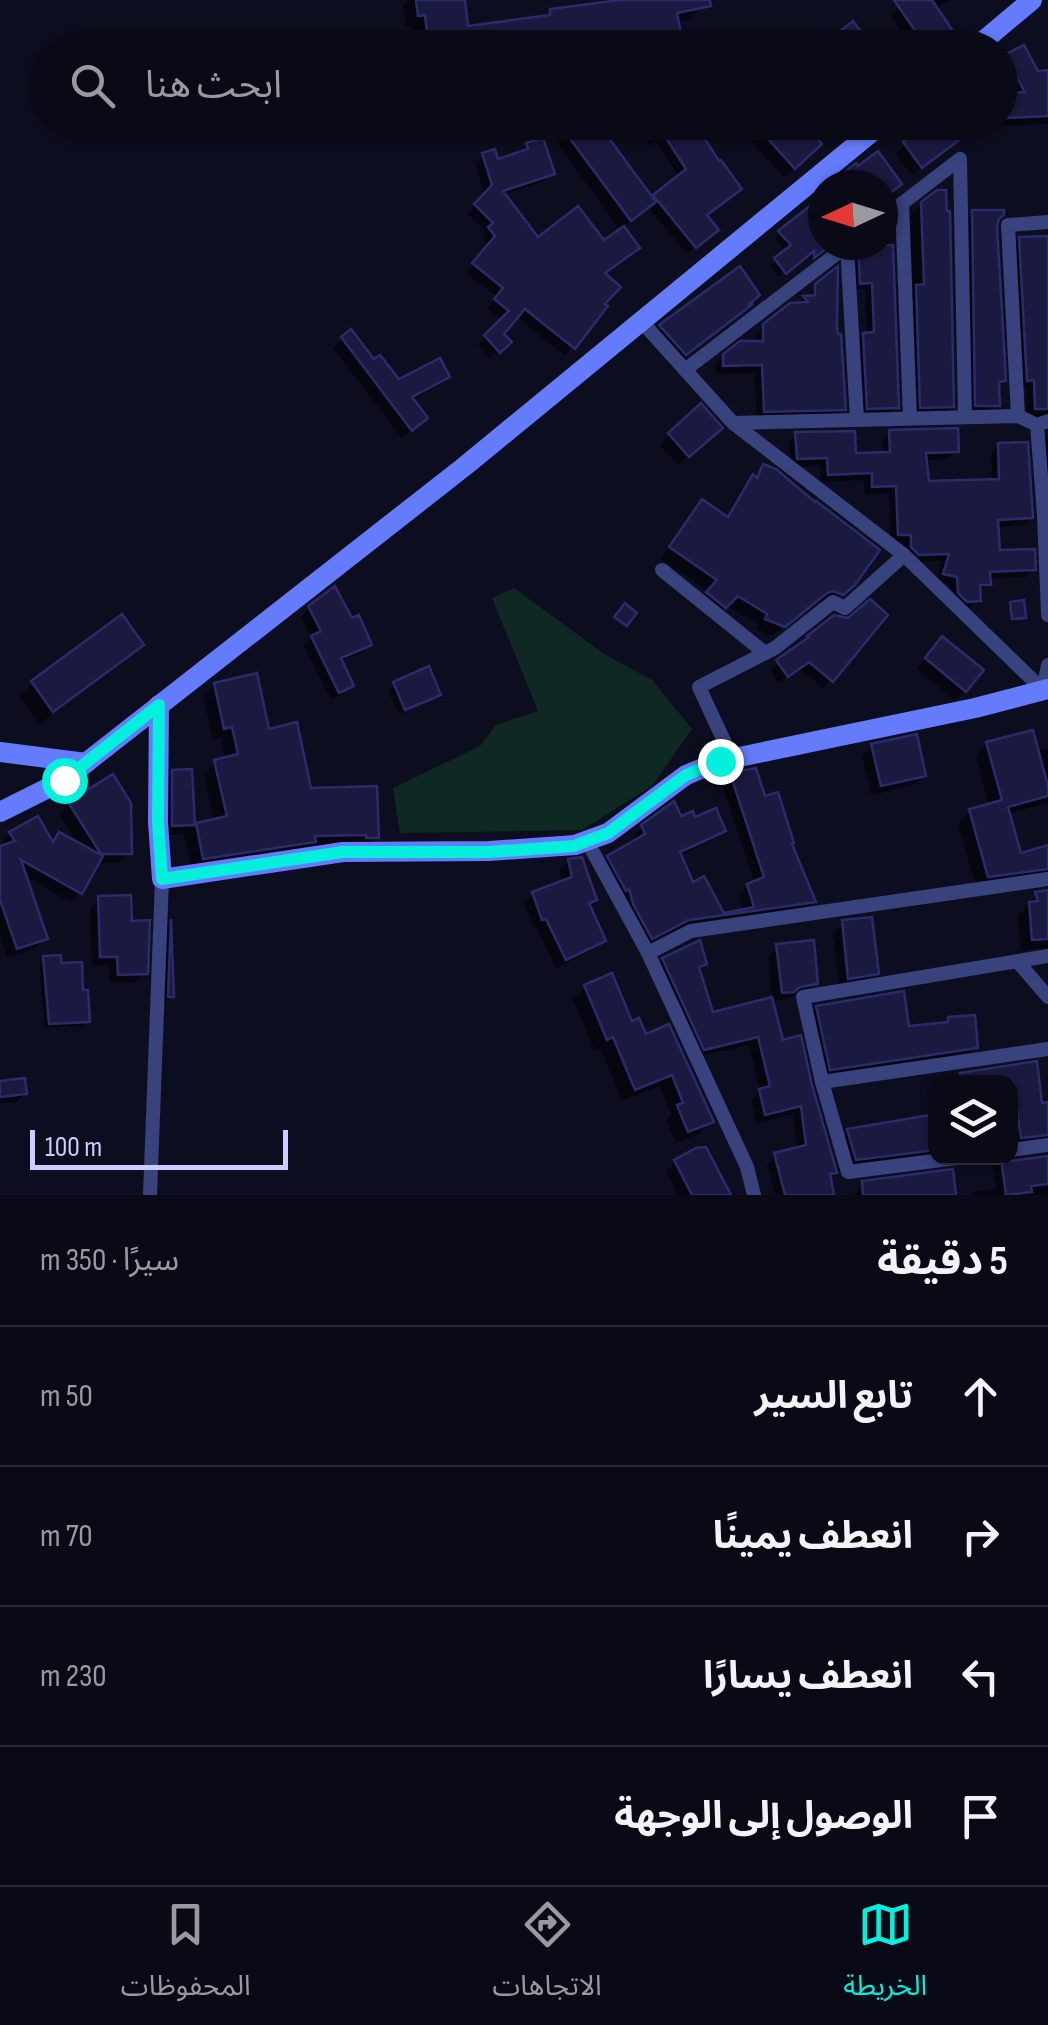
<!DOCTYPE html>
<html lang="ar">
<head>
<meta charset="utf-8">
<style>
	:root { --surface:#090a16; --page:#12131f; --text:#f1f3f6; --muted:#999aa1; --line:#292b35; --accent:#04f0dc }
	body { margin:0; font-family:"Sofia Sans Condensed","Noto Sans Arabic",sans-serif; background:var(--page); color:var(--text); direction:rtl }
	.controls { position:absolute; right:30px; bottom:30px; display:grid; overflow:hidden; border-radius:20px; box-shadow:0 2px 8px #0004 }
	.controls button { width:90px; height:90px; display:grid; place-items:center; padding:0; border:0; border-bottom:2px solid var(--line); background:var(--surface); color:var(--text); font:50px sans-serif }
	.compass { position:absolute; left:808px; top:170px; width:90px; height:90px; border-radius:50%; background:var(--surface); box-shadow:0 2px 8px #0004; rotate:266deg }
	.scale { position:absolute; left:30px; bottom:25px; width:258px; box-sizing:border-box; padding-left:10px; border:5px solid #cbcefe; border-top:0; font-size:28px; line-height:35px; white-space:nowrap; color:#cbcefe; -webkit-text-stroke:8px #0c0d1e; paint-order:stroke }
	.stop { position:absolute; width:30px; height:30px; margin:-22px; border:8px solid #04f0dc; border-radius:50%; background:#fff }
	.stop.end { background:#04f0dc; border-color:#fff; box-shadow:0 2px 10px #0008 }
	.list { margin:0; padding:0; list-style:none }
	h2 { display:flex; justify-content:space-between; align-items:center; height:130px; margin:0; padding:0 40px; font-size:42px }
	h2 small { font-size:32px; font-weight:400; color:var(--muted) }
	.list li { display:grid; grid-template-columns:65px 1fr auto; gap:30px; align-items:center; box-sizing:border-box; height:140px; padding:0 40px; border-top:2px solid var(--line) }
	.list b { display:block; font-size:38px; white-space:nowrap }
	.list em { font-size:32px; font-style:normal; color:var(--muted) }
	.icon { flex:none; width:55px; height:55px; fill:none; stroke:currentColor; stroke-width:2; stroke-linecap:round; stroke-linejoin:round }
	.map { position:relative; flex:none; width:1048px; height:1195px; overflow:hidden; direction:ltr }
	.search { position:absolute; background:var(--surface); box-shadow:0 2px 8px #0004; left:30px; right:30px; top:30px; height:110px; display:flex; align-items:center; gap:25px; box-sizing:border-box; padding:0 35px; border-radius:55px; color:var(--muted); font-size:38px }
	.sheet { height:690px; background:var(--surface) }
	nav { display:flex; justify-content:space-around; align-items:center; box-sizing:border-box; height:140px; border-top:2px solid var(--line); background:var(--surface); font-size:28px; color:var(--muted) }
	nav a { display:grid; justify-items:center; gap:5px }
	nav .on { color:var(--accent) }
	.map>svg:first-child { display:block }
	.green { fill:#102823 }
	.shadow { fill:#0007 }
	.building { fill:#1a193f; stroke:#2c2b6a; stroke-width:2.5 }
	.lines { fill:none; stroke-linecap:round; stroke-linejoin:round }
	.street { stroke:#38427c; stroke-width:14 }
	.secondary { stroke:#647cfc; stroke-width:20 }
	.route { stroke:#04f0dc; stroke-width:12 }
</style>
</head>
<body>
<div class="map">
<svg width="1048" height="1195" viewBox="0 0 1048 1195">
	<rect width="100%" height="100%" fill="#0c0d1e"/>
	<path class="green" d="M514 588 604 654 652 680 692 729 652 786 582 830 400 833 393 788 480 746 496 725 538 711 492 598Z"/>
	<g class="shadow">
		<path d="M408 0H463L465 28 544 18 551 12 637 0H699L701 7 688 20 676 22 681 48H416L413 27H406L403 5Z"/>
		<path d="M908 0H951L934 8 942 48H913L890 15Z"/>
		<path d="M1006 57 1037 73H1048V124L999 126 1000 101 1006 95H1013L1000 72V63Z"/>
		<path d="M425 122H513L427 134Z"/>
		<path d="M582 122H594L651 200 679 177 656 142 649 145 638 122H734L730 126 700 136 718 165 721 163 739 189 704 216 715 230 687 254 648 207 622 228 637 248 603 274 617 288 601 304 604 307 565 356 516 316 501 334 508 342 490 359 478 345 503 321 488 308 497 297 466 273 488 246 482 237 486 232 467 214 485 195 475 164 483 156 493 152 496 162 518 155 527 145 542 141 552 173 544 181 503 195 538 240 578 209 604 243 621 231 557 143Z"/>
		<path d="M760 122 819 144 784 177 746 136Z"/>
		<path d="M919 122H935L970 131 912 175 895 153 915 136 910 131Z"/>
		<path d="M878 155 887 195H893L883 204V185H834L855 167 858 170Z"/>
		<path d="M816 204 823 214V245H828L809 260V254L781 276H778L770 266 786 251 774 238Z"/>
		<path d="M923 204 952 406 940 418H909L905 299 913 291 910 216Z"/>
		<path d="M973 213 996 220 1003 380 996 387 997 405 989 413 968 414 964 221Z"/>
		<path d="M1020 239H1048V425L1027 417 1026 388H1019L1012 248Z"/>
		<path d="M890 240 896 407 889 415 860 416 856 343 864 335H867L865 289 853 290 852 264 858 258 869 272 871 245H883V241Z"/>
		<path d="M740 269 742 312 677 362 652 335Z"/>
		<path d="M817 286 834 328 843 409 835 417 757 419 754 373 716 374 715 365 725 356 756 343 755 335 764 326 797 305 804 298H808L807 295Z"/>
		<path d="M351 333 374 363 398 382 447 376 437 386 411 400 416 427 402 438 333 348Z"/>
		<path d="M890 432 956 451 948 459 924 460 927 484 992 482 991 453 999 445 1031 517 1023 525 996 527 998 553 1033 569 1025 577 988 579 989 584 978 592V600L970 608 959 609 951 601 950 585 936 581 942 561 910 562 904 556 903 542H891L889 493 865 494 864 480 821 482 820 465 792 468 788 443 796 435 854 456 882 455V440Z"/>
		<path d="M670 435 709 437 678 465 660 445Z"/>
		<path d="M1048 436V567L1041 443Z"/>
		<path d="M764 467 853 583 831 604 821 601 814 603 772 636 756 629 758 624 726 605 714 617 698 603 709 592 661 559 692 513 702 503 725 518 743 488Z"/>
		<path d="M310 608 351 621 369 644 361 653 340 662 351 686 343 694 331 700 304 646 312 638 301 617Z"/>
		<path d="M141 645 127 659 39 724 19 697 33 683Z"/>
		<path d="M800 647 831 680 823 688 799 669 778 683 770 670Z"/>
		<path d="M933 649 964 690 954 700 917 669Z"/>
		<path d="M394 684 438 694 432 700 399 714 388 690Z"/>
		<path d="M215 685 267 732 309 791 376 837 364 849 355 846 307 847 301 853 192 869 184 834 163 835V782L173 772 190 771 193 829 197 825 214 822 204 774 216 762 226 760 221 737 213 739 203 697Z"/>
		<path d="M987 744 1036 751 1048 748V803L1007 814 1019 856 1048 848V948L1021 951 1018 916 1037 894 1048 891 1046 885 976 888 958 823 970 812 989 806 976 756Z"/>
		<path d="M872 746 924 775 913 785 871 795 862 756Z"/>
		<path d="M732 775 763 799 791 842 813 901 804 911 678 929 643 946 600 867 609 858 636 842 634 837 643 827 679 820 694 821 723 830 714 839 679 856 692 885 703 879 722 915 743 911 739 896 748 886 755 884 722 784Z"/>
		<path d="M69 804 129 853 119 863H96L80 893 70 902 24 876 45 938 35 948 7 957 0 936V849L4 848 1 843 11 834 51 843 59 835 80 846 59 814Z"/>
		<path d="M569 862 594 900 587 906 603 940 594 950 556 968 536 927 533 928 524 903 533 894 563 883 559 871Z"/>
		<path d="M99 899 130 923 145 972 136 982 110 983 109 965 92 966 90 908Z"/>
		<path d="M843 923 876 973 866 983 839 987 833 933Z"/>
		<path d="M169 925 171 996 161 1006 162 932Z"/>
		<path d="M778 946 816 983 806 993 771 1002 781 1043 834 1172 828 1179 832 1195H775L767 1165 776 1155 797 1150 793 1114 756 1123 751 1100 760 1091 749 1045 695 1057 654 969 663 960 704 964 698 970 711 1015 772 1000 768 956Z"/>
		<path d="M44 959 59 965 88 1021 82 1026 45 1028 39 964Z"/>
		<path d="M585 987 631 1024 711 1121 699 1134 676 1143 666 1120 671 1115 659 1086 622 1101 600 1048 594 1050 573 1000Z"/>
		<path d="M817 1008 906 1029 944 1025 949 1020 976 1048 964 1059 819 1080 806 1019Z"/>
		<path d="M1035 1064 1040 1106 1048 1105V1148H1010V1082H954L961 1075Z"/>
		<path d="M0 1075 3 1083 25 1094 16 1102 0 1103Z"/>
		<path d="M936 1116V1155L842 1173 834 1145 848 1132Z"/>
		<path d="M1001 1158 1004 1162 1048 1158V1195H972L976 1191 996 1189 993 1166Z"/>
		<path d="M675 1162 728 1195H678L666 1171Z"/>
		<path d="M863 1183 951 1195H854Z"/>
	</g>
	<g class="building">
		<path d="M416 0H465L468 26 550 15V9L620 0H710L711 6 677 13 684 48H429L425 15 418 16Z"/>
		<path d="M894 0H932L957 37 942 48H927Z"/>
		<path d="M853 21 873 48H819Z"/>
		<path d="M1024 45 1038 71 1048 70V116L1006 118 1005 93 1025 92 1004 55Z"/>
		<path d="M577 122H597L656 202 631 221 565 132Z"/>
		<path d="M650 122H723V125L701 133 719 161 721 160 742 189 707 215 719 230 696 248 653 195 686 169 664 135 657 139Z"/>
		<path d="M753 122H803L822 144 795 169Z"/>
		<path d="M928 122H983L922 168 903 142Z"/>
		<path d="M543 138 555 174 503 191 538 237 578 206 604 240 624 226 640 248 605 273 621 287 605 304 608 306 575 349 525 309 504 334 512 342 500 353 484 335 509 311 494 299 503 288 472 263 495 236 488 227 493 223 474 204 492 185 482 153 495 149 498 159 528 149 526 143Z"/>
		<path d="M878 151 902 184 883 199V185H840L836 179 856 163 858 166Z"/>
		<path d="M937 190H946L947 211H950L954 407 920 408 916 285 924 284 921 202Z"/>
		<path d="M816 201 823 210 821 245H831L814 258V251L786 274 774 258 791 245 778 231Z"/>
		<path d="M972 210H1004V215L999 219 997 226 1006 381 999 382 1000 406H975Z"/>
		<path d="M1048 236V409H1035L1034 380 1027 381 1019 237Z"/>
		<path d="M858 245H893L899 408 867 409 863 333 874 332 872 283 860 284Z"/>
		<path d="M740 266 760 295 748 305 753 304 686 355 659 325Z"/>
		<path d="M838 266 837 327 838 334H841L846 410 764 412 762 365 723 366V354L740 341H763V324L790 303 808 302 803 296 815 295V284Z"/>
		<path d="M351 329 374 359 380 355 399 379 440 358 450 377 412 397 428 418 412 431 341 337Z"/>
		<path d="M701 403 723 428 689 457 668 433Z"/>
		<path d="M958 428 959 452 926 453 929 481 999 479 998 443 1028 442 1033 518 998 520 1000 550 1035 549 1036 570 990 572 991 585H980L981 601 967 602 958 593 957 577 943 574 949 554 919 555 911 547V535H898L896 486 872 487V473L828 475 827 458 797 459 795 432 855 431 856 453 890 452 889 430Z"/>
		<path d="M763 464 776 469 815 502 816 501 880 550 855 585 843 595 833 591 827 593 785 627 765 619 767 614 738 596 726 608 706 592 717 580 669 547 702 499 728 517 753 474 757 478Z"/>
		<path d="M335 586 352 618 359 615 372 645 341 658 354 686 339 693 311 636 321 631 308 606Z"/>
		<path d="M870 599 888 615 833 682 809 662 788 677 776 660 809 637 807 636 834 615 848 618Z"/>
		<path d="M1024 600 1026 618 1012 619 1010 602Z"/>
		<path d="M625 603 637 613 627 626 614 617Z"/>
		<path d="M122 614 144 645 53 712 31 681Z"/>
		<path d="M942 636 984 670 966 692 925 658Z"/>
		<path d="M429 666 441 695 405 710 393 682Z"/>
		<path d="M257 673 269 729 297 722 311 788 377 786 379 838H366V835L315 836 316 842 203 859 196 823 227 816 214 760 238 754 232 727 224 729 214 683Z"/>
		<path d="M1033 730 1048 786V796L1008 807 1021 853 1048 845V869L988 877 969 809 1002 800 986 742Z"/>
		<path d="M917 734 926 776 881 786 871 744Z"/>
		<path d="M756 768 765 796 778 792 794 843 792 844 816 902 689 920 652 939 633 904 629 889 626 891 607 856 645 834 641 825 674 801 681 816 693 811 695 817 716 808 726 831 680 852 693 882 704 876 724 913 754 907 747 884 764 877 730 773Z"/>
		<path d="M192 769 195 825 172 826V770Z"/>
		<path d="M113 774 131 803 132 854H101L68 802Z"/>
		<path d="M38 816 53 842 59 832 103 856 82 894 21 860 48 939 17 949 0 900V846L15 841 9 832Z"/>
		<path d="M582 857 597 900 589 903 606 941 566 960 546 919 542 920 532 892 572 877 568 859Z"/>
		<path d="M1048 890V939L1032 940 1029 902 1038 901 1035 892Z"/>
		<path d="M131 895 132 921 150 920 148 974 118 975 117 957H100L98 896Z"/>
		<path d="M872 917 879 974 848 979 842 920Z"/>
		<path d="M171 919 174 997H168Z"/>
		<path d="M700 940 707 964 699 967 713 1012 772 997 783 1040 801 1035 812 1085 837 1173 830 1174 834 1195H785L774 1153 806 1145 801 1106 765 1115 759 1089 770 1086 758 1037 704 1050 662 958Z"/>
		<path d="M814 940 818 984 800 987 794 992 782 993 776 944Z"/>
		<path d="M61 955V963L82 962 83 990H88L90 1022 49 1024 43 956Z"/>
		<path d="M612 973 632 1021 639 1018 646 1034 669 1024 714 1122 688 1132 677 1105 683 1103 672 1075 635 1090 613 1037 607 1040 584 985Z"/>
		<path d="M904 991 909 1026 948 1022V1017L975 1015 978 1048 830 1070 816 1006Z"/>
		<path d="M1037 1061 1042 1103 1048 1102V1135L1021 1138 1013 1082H961L960 1073Z"/>
		<path d="M25 1078 27 1094 0 1097V1081Z"/>
		<path d="M936 1114V1150L856 1160 847 1129Z"/>
		<path d="M706 1147 731 1195H692L674 1160 696 1148Z"/>
		<path d="M1048 1156V1184L1031 1186 1032 1192 1006 1195 1001 1159 1011 1161Z"/>
		<path d="M953 1169 956 1195H863L862 1181Z"/>
	</g>
	<g class="lines">
		<g class="street">
			<path d="M960 159 965 416"/>
			<path d="M902 204 910 418"/>
			<path d="M883 218 960 159"/>
			<path d="M847 246 857 419"/>
			<path d="M642 322 733 423 904 555 1043 690 1048 665"/>
			<path d="M685 370 848 245"/>
			<path d="M1018 416 1008 225 1048 222"/>
			<path d="M1048 421 1037 425 1044 515 1048 615"/>
			<path d="M734 423 1018 416 1037 425"/>
			<path d="M662 570 765 653"/>
			<path d="M732 758 699 687 775 648 833 602 845 608 904 555"/>
			<path d="M587 841 648 953 747 1167 754 1195"/>
			<path d="M648 953 691 931 1048 879"/>
			<path d="M1017 961 1048 997"/>
			<path d="M822 1082 1048 1049"/>
			<path d="M1010 1150 1048 1145"/>
			<path d="M957 1158 848 1172 822 1082 803 997 1048 956"/>
			<path d="M150 1195 162 879"/>
		</g>
		<g class="secondary">
			<path d="M975 48 1032 0"/>
			<path d="M159 705 158 822 162 879 343 852 489 851 575 845 608 833 686 775 720 761 975 708 1048 689"/>
			<path d="M0 752 86 763"/>
			<path d="M0 812 64 780 465 466 884 122"/>
		</g>
	</g>
	<g class="lines">
		<path class="route" d="M64 780 159 705 158 822 162 879 343 852H489L574 846 608 833 686 775 720 761"/>
	</g>
</svg>
<div class="controls">
<button><svg class="icon" aria-label="layers" viewBox="0 0 24 24"><path d="M12 4l9 5-9 5-9-5zM3 14l9 5 9-5"/></svg></button>
</div>
<svg class="compass" viewBox="-18 -18 36 36"><path d="M0-13l5 13h-10z" fill="#e53935"/><path d="M0 13l5-13h-10z" fill="#999aa1"/></svg>
<div class="scale">100 m</div>
<div class="stop" style="left:64px;top:780px"></div>
<div class="stop end" style="left:720px;top:761px"></div>
<div class="search"><svg class="icon" aria-label="search" viewBox="0 0 24 24"><circle cx="10" cy="10" r="6"/><path d="M15 15l6 6"/></svg>ابحث هنا</div>
</div>
<section class="sheet">
<h2>5 دقيقة<small>سيرًا · 350 m</small></h2>
<ul class="list">
<li><svg class="icon" aria-label="ahead" viewBox="0 0 24 24"><path d="M12 20V5M6 11l6-6 6 6"/></svg><div><b>تابع السير</b></div><em>50 m</em></li>
<li><svg class="icon" aria-label="right" viewBox="0 0 24 24"><path d="M7 20v-9h11M14 6l5 5-5 5"/></svg><div><b>انعطف يمينًا</b></div><em>70 m</em></li>
<li><svg class="icon" aria-label="left" viewBox="0 0 24 24"><path d="M17 20v-9H6M10 6l-5 5 5 5"/></svg><div><b>انعطف يسارًا</b></div><em>230 m</em></li>
<li><svg class="icon" aria-label="arrive" viewBox="0 0 24 24"><path d="M6 21V4h12l-3 4 3 4H6"/></svg><div><b>الوصول إلى الوجهة</b></div></li>
</ul>
</section>
<nav>
<a class="on"><svg class="icon" aria-label="map" viewBox="0 0 24 24"><path d="M3 6l6-2 6 2 6-2v14l-6 2-6-2-6 2zM9 4v14M15 6v14"/></svg>الخريطة</a>
<a><svg class="icon" aria-label="directions" viewBox="0 0 24 24"><path d="M12 3l9 9-9 9-9-9zM9 14v-3h6M13 9l2 2-2 2"/></svg>الاتجاهات</a>
<a><svg class="icon" aria-label="saved" viewBox="0 0 24 24"><path d="M7 4h10v16l-5-4-5 4z"/></svg>المحفوظات</a>
</nav>
</body>
</html>
